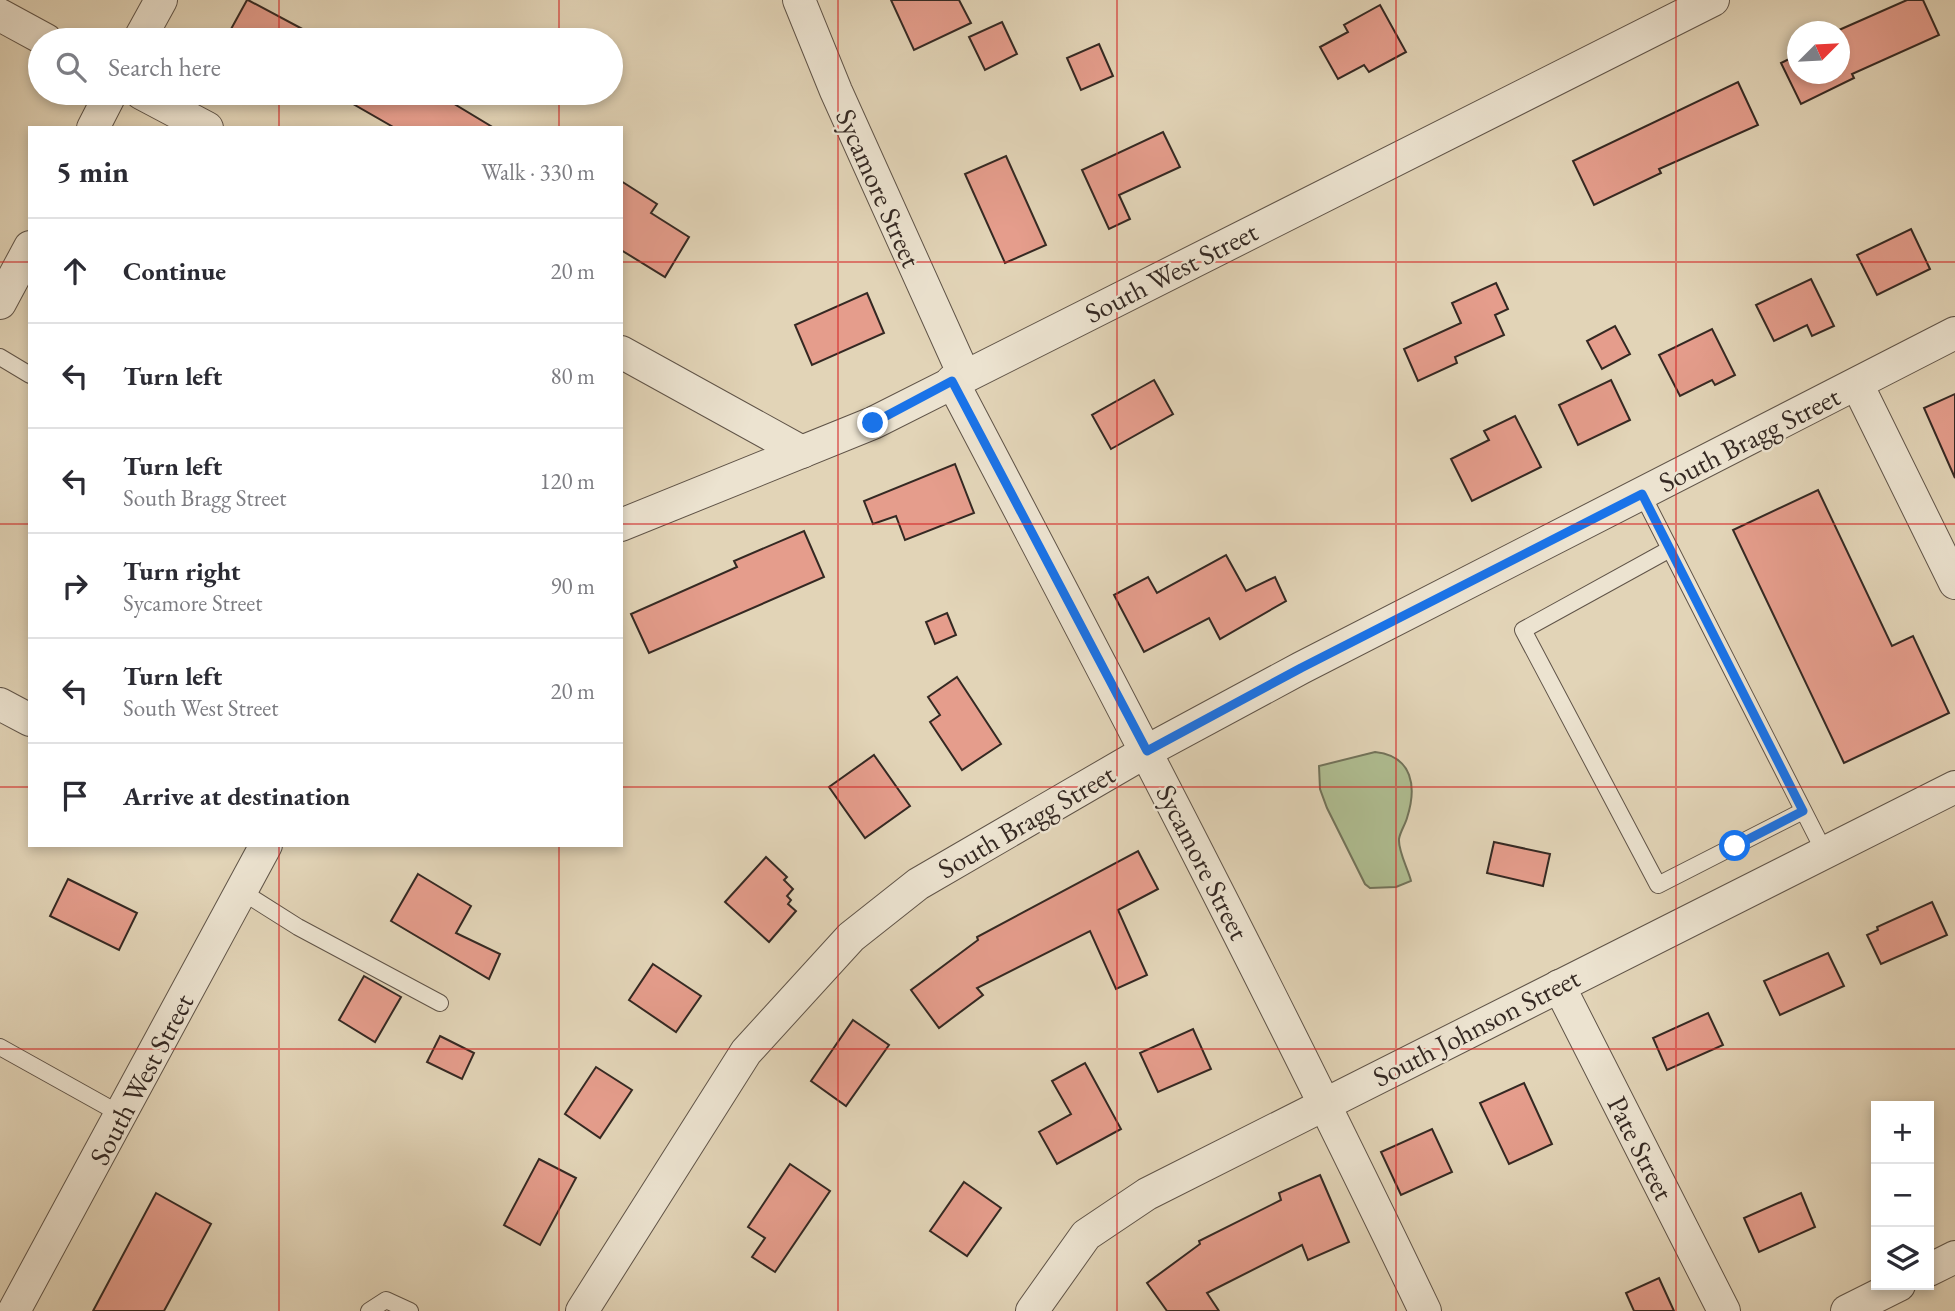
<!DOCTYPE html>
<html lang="en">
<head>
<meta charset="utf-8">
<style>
	:root { --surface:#fff; --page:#f7f7f7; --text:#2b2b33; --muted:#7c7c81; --line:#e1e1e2 }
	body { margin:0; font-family:"EB Garamond",serif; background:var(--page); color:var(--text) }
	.controls { position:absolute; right:21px; bottom:21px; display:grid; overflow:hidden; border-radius:0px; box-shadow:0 4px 10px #0003 }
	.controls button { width:63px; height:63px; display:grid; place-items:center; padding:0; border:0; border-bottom:2px solid var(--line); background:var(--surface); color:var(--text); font:35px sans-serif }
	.compass { position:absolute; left:1787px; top:21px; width:63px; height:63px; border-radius:50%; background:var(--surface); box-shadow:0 4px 10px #0003; rotate:66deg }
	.stop { position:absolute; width:21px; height:21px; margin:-16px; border:5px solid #1a73e8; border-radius:50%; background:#fff }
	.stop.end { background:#1a73e8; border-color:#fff; box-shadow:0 2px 7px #0008 }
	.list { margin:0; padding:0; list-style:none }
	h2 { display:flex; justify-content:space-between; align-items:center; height:91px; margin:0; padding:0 28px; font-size:30px }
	h2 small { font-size:23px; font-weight:400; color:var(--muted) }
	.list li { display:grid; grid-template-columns:46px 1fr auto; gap:21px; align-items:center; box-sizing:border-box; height:105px; padding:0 28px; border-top:2px solid var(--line) }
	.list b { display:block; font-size:26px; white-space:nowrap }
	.list p { margin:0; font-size:23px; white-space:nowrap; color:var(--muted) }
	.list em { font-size:23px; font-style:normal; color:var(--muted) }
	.icon { flex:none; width:38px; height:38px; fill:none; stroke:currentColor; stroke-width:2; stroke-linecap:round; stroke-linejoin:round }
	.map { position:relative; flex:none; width:1955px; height:1311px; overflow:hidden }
	.search { position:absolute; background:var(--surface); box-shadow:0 4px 10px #0003; left:28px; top:28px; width:595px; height:77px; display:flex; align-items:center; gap:18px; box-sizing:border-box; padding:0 24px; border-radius:38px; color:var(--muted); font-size:26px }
	.panel { position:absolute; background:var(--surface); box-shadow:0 4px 10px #0003; left:28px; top:126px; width:595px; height:721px; border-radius:0px }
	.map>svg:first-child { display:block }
	.green { fill:#afbd91; stroke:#72735a; stroke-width:2 }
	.building { fill:#e59d8c; stroke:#352923; stroke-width:2 }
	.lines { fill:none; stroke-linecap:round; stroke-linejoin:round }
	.lane-casing { stroke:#605448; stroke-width:18 }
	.street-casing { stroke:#605448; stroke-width:34 }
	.lane { stroke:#ece3d0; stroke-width:16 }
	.street { stroke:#ece3d0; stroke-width:32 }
	.route { stroke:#1a73e8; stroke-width:9 }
	.grid { fill:none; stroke:#d62828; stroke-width:2; stroke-opacity:0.55 }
	.labels { text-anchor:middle; stroke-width:5; stroke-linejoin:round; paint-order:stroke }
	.street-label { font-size:28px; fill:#352923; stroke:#ece3d0 }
</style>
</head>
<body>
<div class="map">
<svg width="1955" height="1311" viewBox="0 0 1955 1311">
	<rect width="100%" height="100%" fill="#e2d4b7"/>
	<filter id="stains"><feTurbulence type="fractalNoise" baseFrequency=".00286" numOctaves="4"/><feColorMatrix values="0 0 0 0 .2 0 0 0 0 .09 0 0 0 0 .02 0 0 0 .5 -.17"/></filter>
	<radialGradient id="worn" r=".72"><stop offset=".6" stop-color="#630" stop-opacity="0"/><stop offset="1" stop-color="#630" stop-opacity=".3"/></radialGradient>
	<path class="green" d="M1375 752C1413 756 1417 787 1407 818 1405 825 1400 832 1399 839 1398 851 1408 869 1411 881L1396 887 1370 888 1365 884 1327 808 1320 789 1319 766Z"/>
	<g class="building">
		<path d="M247 0H248L323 40H225Z"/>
		<path d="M891 0H959L971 23 914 50Z"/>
		<path d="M1907 0H1923L1939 35 1852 74 1854 78 1801 104 1781 63 1797 55V74H1839V30Z"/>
		<path d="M1380 5 1406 52 1369 72 1364 65 1338 79 1320 47 1348 32 1344 25Z"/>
		<path d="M1002 22 1017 54 985 70 969 37Z"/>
		<path d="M1099 44 1113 76 1081 90 1067 58Z"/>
		<path d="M1738 82 1758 125 1659 169 1661 173 1594 205 1573 161Z"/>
		<path d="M334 93H436L494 128H395Z"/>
		<path d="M1163 132 1180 167 1119 195 1130 219 1109 229 1082 170Z"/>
		<path d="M1006 156 1046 245 1005 263 965 174Z"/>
		<path d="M621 181 657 204 651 213 689 237 665 277 621 250Z"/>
		<path d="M1911 229 1930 269 1877 295 1857 255Z"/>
		<path d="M1811 279 1834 326 1812 336 1807 325 1774 341 1756 305Z"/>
		<path d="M1496 283 1508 309 1495 315 1504 335 1455 357 1457 363 1418 381 1404 349 1461 323 1452 303Z"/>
		<path d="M867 293 884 333 812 365 795 325Z"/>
		<path d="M1615 326 1630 354 1602 369 1587 341Z"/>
		<path d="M1712 329 1735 375 1715 385 1712 380 1680 396 1659 355Z"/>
		<path d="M1154 380 1173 414 1111 449 1092 415Z"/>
		<path d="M1611 380 1630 420 1578 445 1559 405Z"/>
		<path d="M1955 394V478L1924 408Z"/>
		<path d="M1515 416 1541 467 1472 501 1451 459 1489 440 1484 431Z"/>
		<path d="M955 464 974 513 905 540 896 516 873 524 864 501Z"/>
		<path d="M1818 490 1892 646 1913 636 1949 713 1844 763 1733 530Z"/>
		<path d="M804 531 824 577 649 653 631 614 737 567 734 561Z"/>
		<path d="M1226 555 1246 591 1275 577 1286 601 1220 639 1209 618 1144 652 1114 595 1148 577 1157 593Z"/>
		<path d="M947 613 956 635 935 644 926 622Z"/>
		<path d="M957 677 1001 744 962 770 930 722 940 715 928 697Z"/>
		<path d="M874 755 910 806 865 838 829 787Z"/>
		<path d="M1494 842 1550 854 1543 886 1487 873Z"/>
		<path d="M1138 851 1158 889 1118 910 1147 975 1116 989 1090 931 977 988 983 995 939 1028 911 990 978 940 977 937Z"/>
		<path d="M766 857 787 877 784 880 793 889 787 896 791 900 788 904 796 911 769 942 725 902Z"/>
		<path d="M418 874 471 906 456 933 500 954 489 979 391 921Z"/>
		<path d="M68 879 137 913 119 950 50 916Z"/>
		<path d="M1932 902 1947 935 1881 964 1867 935 1878 930 1877 927Z"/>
		<path d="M1828 953 1844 986 1780 1015 1764 981Z"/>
		<path d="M653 964 701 996 676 1032 629 1000Z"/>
		<path d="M364 976 401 997 375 1042 339 1020Z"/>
		<path d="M1708 1013 1723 1045 1667 1070 1653 1038Z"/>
		<path d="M853 1020 889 1045 846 1106 811 1081Z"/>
		<path d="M1193 1029 1211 1069 1158 1092 1140 1053Z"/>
		<path d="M440 1036 474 1053 462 1079 427 1062Z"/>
		<path d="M1085 1063 1121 1129 1057 1164 1039 1132 1071 1114 1052 1081Z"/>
		<path d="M596 1067 632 1090 600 1138 565 1114Z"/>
		<path d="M1524 1083 1552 1144 1509 1164 1480 1103Z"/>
		<path d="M1432 1129 1452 1172 1401 1195 1381 1152Z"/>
		<path d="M539 1159 576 1178 540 1245 504 1225Z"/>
		<path d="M790 1164 830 1191 775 1272 752 1257 765 1238 748 1227Z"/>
		<path d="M1320 1175 1349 1242 1308 1260 1302 1245 1207 1293 1219 1311H1167L1147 1283 1200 1244 1199 1241 1281 1200 1279 1193Z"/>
		<path d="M964 1182 1001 1208 967 1256 930 1231Z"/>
		<path d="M156 1193 211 1224 164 1311H93Z"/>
		<path d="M1801 1193 1815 1227 1759 1252 1744 1218Z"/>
		<path d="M1659 1278 1674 1311H1634L1626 1293Z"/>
	</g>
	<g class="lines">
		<g class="lane-casing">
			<g id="lane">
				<path d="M0 357 30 375"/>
				<path d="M1642 494 1825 853"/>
				<path d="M1670 549 1523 630 1658 885 1803 811"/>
				<path d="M241 891 298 927 440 1003"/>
				<path d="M0 1047 122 1115"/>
				<path d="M369 1311 386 1300 410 1311"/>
			</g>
		</g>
		<g class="street-casing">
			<g id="street">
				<path d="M799 0 836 91 964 375"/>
				<path d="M0 15 46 40"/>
				<path d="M139 40 161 0"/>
				<path d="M141 93 207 128"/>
				<path d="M93 128 111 93"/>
				<path d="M0 303 30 247"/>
				<path d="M621 352 802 452"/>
				<path d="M952 381C1114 689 1275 997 1425 1311"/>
				<path d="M1857 384 1955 583"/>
				<path d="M621 525 873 423 1713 0"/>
				<path d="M0 704 30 720"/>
				<path d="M1559 986 1724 1311"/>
				<path d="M1929 1270 1955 1257"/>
				<path d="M14 1311 266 845"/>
				<path d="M582 1311 746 1052 851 937 918 884 1147 751 1301 668 1955 333"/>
				<path d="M1032 1311 1086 1235 1147 1194 1955 787"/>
				<path d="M1847 1311 1899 1285"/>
			</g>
		</g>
		<use href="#lane" class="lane"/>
		<use href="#street" class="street"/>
	</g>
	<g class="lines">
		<path class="route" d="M873 423 952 381 1147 751 1301 668 1642 494 1803 811 1735 846"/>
	</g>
	<path class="grid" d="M279 0V40M559 0V40M838 0V1311M1117 0V1311M1396 0V1311M1676 0V1311M279 93V128M559 93V128M0 262H30M621 262H1955M0 524H30M621 524H1955M0 787H30M621 787H1955M279 845V1311M559 845V1311M0 1049H1955"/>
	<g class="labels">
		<g class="street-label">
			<text transform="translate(879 188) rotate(66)" y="10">Sycamore Street</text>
			<text transform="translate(1171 272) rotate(-27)" y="10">South West Street</text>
			<text transform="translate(1749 439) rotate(-27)" y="10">South Bragg Street</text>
			<text transform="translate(1026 821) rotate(-30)" y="10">South Bragg Street</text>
			<text transform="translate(1203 862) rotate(63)" y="10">Sycamore Street</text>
			<text transform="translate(1476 1027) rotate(-27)" y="10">South Johnson Street</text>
			<text transform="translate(141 1079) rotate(-62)" y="10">South West Street</text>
			<text transform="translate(1641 1148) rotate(63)" y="10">Pate Street</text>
		</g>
	</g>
	<rect width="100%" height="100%" filter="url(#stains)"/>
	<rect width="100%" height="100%" fill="url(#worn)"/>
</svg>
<div class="controls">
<button>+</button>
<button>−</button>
<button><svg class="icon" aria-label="layers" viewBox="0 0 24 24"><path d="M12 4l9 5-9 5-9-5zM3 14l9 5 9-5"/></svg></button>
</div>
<svg class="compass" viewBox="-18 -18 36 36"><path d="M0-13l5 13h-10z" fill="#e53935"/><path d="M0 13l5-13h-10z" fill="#7c7c81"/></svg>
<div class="stop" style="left:1735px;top:846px"></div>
<div class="stop end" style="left:873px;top:423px"></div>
<div class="search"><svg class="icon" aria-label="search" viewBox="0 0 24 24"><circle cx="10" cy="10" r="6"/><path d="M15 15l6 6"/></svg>Search here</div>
<section class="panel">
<h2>5 min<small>Walk · 330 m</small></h2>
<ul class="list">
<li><svg class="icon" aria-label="ahead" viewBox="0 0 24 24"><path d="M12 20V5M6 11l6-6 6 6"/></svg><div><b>Continue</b></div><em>20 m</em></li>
<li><svg class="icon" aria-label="left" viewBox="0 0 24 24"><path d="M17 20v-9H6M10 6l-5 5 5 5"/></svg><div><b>Turn left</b></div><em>80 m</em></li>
<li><svg class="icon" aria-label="left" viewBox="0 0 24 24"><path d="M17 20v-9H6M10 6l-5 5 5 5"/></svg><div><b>Turn left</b><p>South Bragg Street</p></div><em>120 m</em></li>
<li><svg class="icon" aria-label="right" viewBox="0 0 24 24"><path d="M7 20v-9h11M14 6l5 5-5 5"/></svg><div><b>Turn right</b><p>Sycamore Street</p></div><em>90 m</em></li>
<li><svg class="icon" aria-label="left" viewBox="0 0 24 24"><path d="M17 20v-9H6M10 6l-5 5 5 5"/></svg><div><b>Turn left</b><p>South West Street</p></div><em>20 m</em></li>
<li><svg class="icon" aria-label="arrive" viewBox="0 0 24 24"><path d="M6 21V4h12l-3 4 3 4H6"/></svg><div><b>Arrive at destination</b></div></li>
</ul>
</section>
</div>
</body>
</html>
